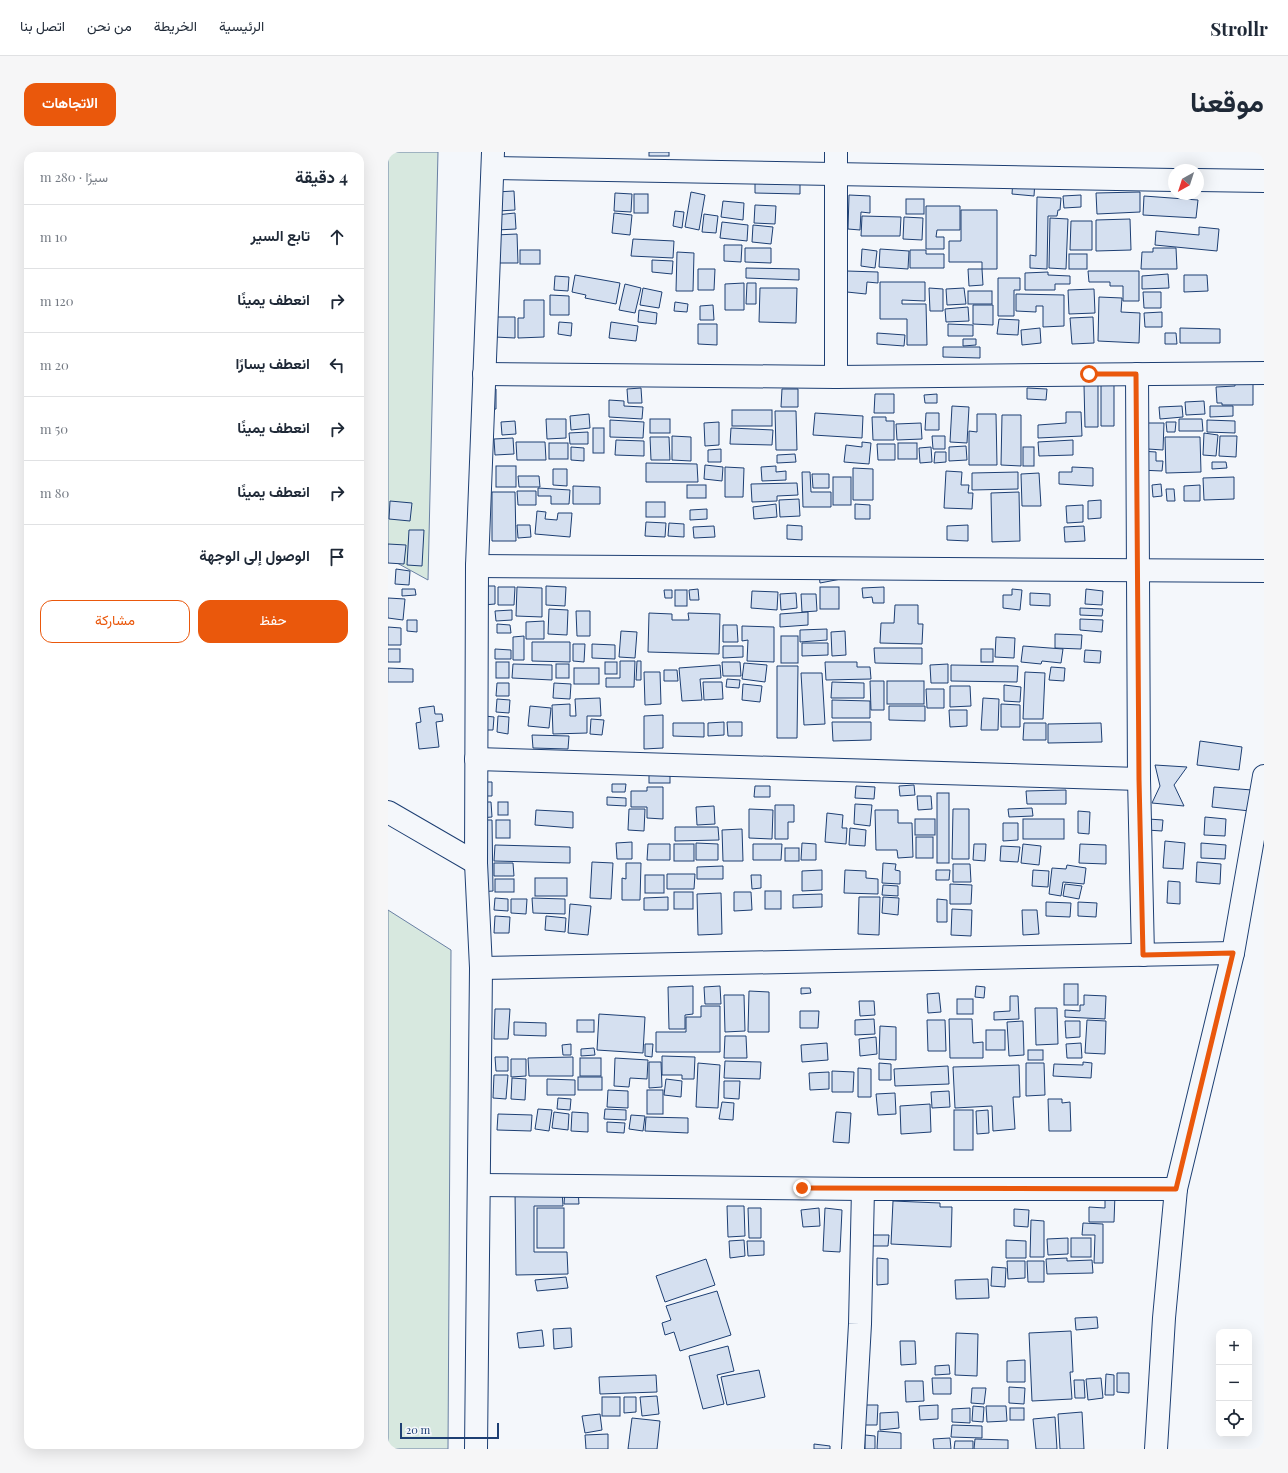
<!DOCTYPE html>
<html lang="ar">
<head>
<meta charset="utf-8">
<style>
	:root { --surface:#fff; --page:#f6f6f7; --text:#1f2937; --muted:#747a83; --line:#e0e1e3; --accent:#ea580c }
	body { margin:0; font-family:"Playfair Display",Vazirmatn,serif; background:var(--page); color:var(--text); direction:rtl }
	.controls { position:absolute; right:12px; bottom:12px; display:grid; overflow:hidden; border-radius:8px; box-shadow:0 4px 16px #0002 }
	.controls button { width:36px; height:36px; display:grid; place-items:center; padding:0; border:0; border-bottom:1px solid var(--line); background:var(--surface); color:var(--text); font:20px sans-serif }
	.compass { position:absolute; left:780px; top:12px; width:36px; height:36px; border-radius:50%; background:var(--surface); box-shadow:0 4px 16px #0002; rotate:219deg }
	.scale { position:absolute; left:12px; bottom:10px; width:99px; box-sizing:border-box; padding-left:4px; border:2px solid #1d3f73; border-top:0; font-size:11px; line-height:14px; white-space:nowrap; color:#1d3f73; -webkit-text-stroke:3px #f4f7fb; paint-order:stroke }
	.stop { position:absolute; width:12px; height:12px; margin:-9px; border:3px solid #ea580c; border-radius:50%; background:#fff }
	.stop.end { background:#ea580c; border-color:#fff; box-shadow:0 1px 4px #0008 }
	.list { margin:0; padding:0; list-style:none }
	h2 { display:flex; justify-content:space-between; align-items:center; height:52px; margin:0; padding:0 16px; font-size:17px }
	h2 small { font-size:13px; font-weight:400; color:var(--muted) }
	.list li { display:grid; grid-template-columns:26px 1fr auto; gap:12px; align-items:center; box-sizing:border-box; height:64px; padding:0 16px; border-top:1px solid var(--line) }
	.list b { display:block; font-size:15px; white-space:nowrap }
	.list em { font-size:13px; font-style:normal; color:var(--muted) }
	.actions { display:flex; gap:8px; padding:12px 16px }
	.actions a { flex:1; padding:9px 0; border:1px solid var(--accent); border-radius:12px; text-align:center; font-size:14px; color:var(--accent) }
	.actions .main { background:var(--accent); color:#fff }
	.icon { flex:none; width:22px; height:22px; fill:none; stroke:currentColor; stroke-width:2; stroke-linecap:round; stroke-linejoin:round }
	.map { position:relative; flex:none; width:876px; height:1297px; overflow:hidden; direction:ltr; border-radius:12px }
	header { display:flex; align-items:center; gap:24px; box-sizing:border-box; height:56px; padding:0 20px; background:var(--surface); border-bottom:1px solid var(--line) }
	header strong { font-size:19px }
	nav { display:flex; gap:22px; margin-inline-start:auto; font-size:14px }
	.intro { display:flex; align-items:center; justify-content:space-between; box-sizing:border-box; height:96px; padding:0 24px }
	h1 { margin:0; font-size:28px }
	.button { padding:10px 18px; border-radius:12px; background:var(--accent); color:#fff; font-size:14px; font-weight:700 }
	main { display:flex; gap:24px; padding:0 24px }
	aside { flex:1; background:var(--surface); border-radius:12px; box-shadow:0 4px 16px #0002 }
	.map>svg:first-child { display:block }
	.green { fill:#d7e8df; stroke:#687fa3 }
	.building { fill:#d5e0f0; stroke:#1d3f73 }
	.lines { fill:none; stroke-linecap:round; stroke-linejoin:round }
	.minor-casing { stroke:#1d3f73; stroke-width:24 }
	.minor { stroke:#f4f7fb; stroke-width:22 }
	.route { stroke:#ea580c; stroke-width:5 }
</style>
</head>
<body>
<header>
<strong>Strollr</strong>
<nav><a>الرئيسية</a><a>الخريطة</a><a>من نحن</a><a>اتصل بنا</a></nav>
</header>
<div class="intro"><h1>موقعنا</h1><a class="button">الاتجاهات</a></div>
<main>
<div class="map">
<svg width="876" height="1297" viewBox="0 0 876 1297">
	<rect width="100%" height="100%" fill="#f4f7fb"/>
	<g class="green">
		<path d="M0 0H50L40 428 0 406Z"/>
		<path d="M0 758 63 798 60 1297H0Z"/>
	</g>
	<g class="building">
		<rect x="261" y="0" width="20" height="4"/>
		<path d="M367 26H412V42L367 41Z"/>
		<path d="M625 27 647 28 646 44 624 42Z"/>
		<path d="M126 39 127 58 110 59 108 40Z"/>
		<path d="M303 40 317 43 311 78 297 75Z"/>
		<path d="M752 40V60L709 62 708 41Z"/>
		<path d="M227 41 244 42 243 60 226 59Z"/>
		<rect x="246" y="42" width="14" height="19"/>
		<path d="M461 43 482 44V61L473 60 472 78 460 77Z"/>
		<path d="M693 43V55L676 56 675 44Z"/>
		<path d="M756 44 810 48 808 66 755 63Z"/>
		<path d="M649 45 673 46 672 58H670L669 64H660L659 117 642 116V103L648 104Z"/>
		<rect x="518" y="47" width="18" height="15"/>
		<path d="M335 49 356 51 355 68 333 65Z"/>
		<path d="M367 53 388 54 387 72 366 71Z"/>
		<path d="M538 54H572V78H549L548 85H556V97H538Z"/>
		<path d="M573 58H609V117H594V110H561V89H573Z"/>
		<path d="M287 59 296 60 294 76 285 74Z"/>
		<path d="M127 61 128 77 109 78 108 63Z"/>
		<path d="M226 61 244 63 242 83 224 81Z"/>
		<path d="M316 62 330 64 328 81 314 80Z"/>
		<path d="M474 64 513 65 512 84H473Z"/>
		<path d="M516 65 535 66 534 88 515 87Z"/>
		<path d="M662 66 680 67 678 117 661 116Z"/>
		<path d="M742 67 743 98 708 99V68Z"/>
		<path d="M683 69H704V98H682Z"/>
		<path d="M334 70 360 73 359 89 332 86Z"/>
		<path d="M365 73 385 75 383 92 364 90Z"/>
		<path d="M811 75 831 77 829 99 767 93 768 79 811 83Z"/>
		<path d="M129 82 130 111H107V83Z"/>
		<path d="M245 87 286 89 285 106 243 104Z"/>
		<path d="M336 93H354L353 110 336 109Z"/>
		<path d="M357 96H383V111L357 110Z"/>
		<path d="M765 96H788L789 117H753L754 100H765Z"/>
		<path d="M474 97 489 99 487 116 473 114Z"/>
		<path d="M492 97 521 99 520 117 491 115Z"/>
		<rect x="132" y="98" width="20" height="14"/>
		<path d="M522 98H538V102H556V116H522Z"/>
		<path d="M289 100 306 101 305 139H288Z"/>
		<rect x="681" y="102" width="18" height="15"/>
		<path d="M264 108 285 109 284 122 264 120Z"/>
		<path d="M358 116 411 117V128L358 126Z"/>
		<path d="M310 117H327L326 138H310Z"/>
		<path d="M580 117H594L595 133 581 134Z"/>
		<path d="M459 119 490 120V131L479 130 478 142 459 140Z"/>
		<path d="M700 119H751V149H735V134H722V130H701Z"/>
		<path d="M660 120V123L682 124V132H667V138H637V121Z"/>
		<path d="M780 122 781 136 754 137V124Z"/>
		<path d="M187 123 232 131 228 152 197 146 198 143 184 140Z"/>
		<path d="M796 123H819L820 139 796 140Z"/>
		<path d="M167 124 181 125 180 139 166 138Z"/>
		<path d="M610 126H632V138H626V164H610Z"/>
		<path d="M492 130H537V149L514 148V152H538L539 193H519V167H492Z"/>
		<path d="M356 131V158H337V132Z"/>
		<path d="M359 131H368V152H358Z"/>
		<path d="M237 132 253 136 247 161 231 158Z"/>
		<path d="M255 136 274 140 271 156 252 153Z"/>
		<path d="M372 136H409L408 171 371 170Z"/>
		<path d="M541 136 555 137V159H542Z"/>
		<path d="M576 136 578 152 559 153 558 137Z"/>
		<path d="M706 137 707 161 681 162 680 138Z"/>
		<rect x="580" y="139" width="24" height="13"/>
		<path d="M755 140H773V156H756Z"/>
		<path d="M628 142 676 143V174L655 175V154H648V160L628 159Z"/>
		<path d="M162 143 181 144V163H162Z"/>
		<path d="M711 145 734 146 733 160 752 161 751 191 710 189Z"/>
		<path d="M136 148H156V185L130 186V166H136Z"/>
		<path d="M287 150 300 152 299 160 286 159Z"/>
		<path d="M325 153 326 168H312V154Z"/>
		<path d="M585 153H605V173L585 172Z"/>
		<path d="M580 155 581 169 558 170 557 157Z"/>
		<path d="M251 158 269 161 268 172 250 170Z"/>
		<path d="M774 160V175H757L756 161Z"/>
		<path d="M107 165H127V186L107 185Z"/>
		<path d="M705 165 706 191 684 192 682 166Z"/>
		<path d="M611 167 631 168 630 183 609 182Z"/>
		<path d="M171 170 184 171 183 184 170 182Z"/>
		<path d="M223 170 250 174 248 189 221 186Z"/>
		<path d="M310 172H329V193L310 192Z"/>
		<path d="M560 172 585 173V184H560Z"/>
		<path d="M652 176 653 191 634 193 633 178Z"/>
		<path d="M792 176 832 177V191H792Z"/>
		<path d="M489 181 517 183 516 194 489 192Z"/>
		<path d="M777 181H788L789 192H777Z"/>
		<path d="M575 187H588V193L575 194Z"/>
		<path d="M555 195H592V206L555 205Z"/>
		<path d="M865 224V253H834V251H829L828 235 847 234V225Z"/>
		<path d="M726 231V274H713V232Z"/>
		<path d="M696 233H710V275H697Z"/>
		<path d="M253 236 254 251H240L239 237Z"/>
		<path d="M639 236 659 237 658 248 639 247Z"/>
		<path d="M97 237H108V257L97 258Z"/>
		<path d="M394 237H410V255H393Z"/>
		<path d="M487 242H506V261H486Z"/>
		<path d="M549 242V251H537L536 243Z"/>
		<path d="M221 248 236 249V254L255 255 254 267 221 265Z"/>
		<path d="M816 249 817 262 798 263 797 250Z"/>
		<path d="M564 254 581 255 579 291 562 290Z"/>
		<path d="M794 254 795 265 772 267 771 255Z"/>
		<path d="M822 254H845V264L822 265Z"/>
		<rect x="344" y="258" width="40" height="16"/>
		<path d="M387 259H408L409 298H388Z"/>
		<path d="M678 260H693L694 284 650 286V273L678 271Z"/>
		<path d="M427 261 475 264 474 286 425 283Z"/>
		<path d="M538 261H551V278H537Z"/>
		<path d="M201 262 202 276 183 278 182 264Z"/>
		<path d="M589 262H608L609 313H581V279L589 280Z"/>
		<path d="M614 263H633V314L613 313Z"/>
		<path d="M484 265H498V269H506V288H485Z"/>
		<path d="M158 267H178V286L159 287Z"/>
		<rect x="262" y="267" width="20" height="14"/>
		<path d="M791 267H814L815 279H791Z"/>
		<path d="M222 268 256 270 255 286 222 285Z"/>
		<path d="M819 268 847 269V281L819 280Z"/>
		<path d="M127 269 128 282 114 283 113 270Z"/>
		<path d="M331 270V293L317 294 316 271Z"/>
		<path d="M778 270H788L787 280H779Z"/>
		<path d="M533 271 534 287 509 288 508 272Z"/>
		<path d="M760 271H776L775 298 760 297Z"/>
		<rect x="205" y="276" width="11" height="25"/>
		<path d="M343 276 385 278 384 293 342 292Z"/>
		<path d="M200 280V292H182L181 281Z"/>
		<path d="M816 281 830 283 828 304 815 303Z"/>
		<path d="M284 284 303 285V309L284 308Z"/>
		<path d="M544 284H557V297H545Z"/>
		<path d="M832 284H849L848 305 831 304Z"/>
		<path d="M262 285H281L282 308H263Z"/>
		<path d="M777 285H812L813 320 778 321Z"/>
		<path d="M125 286 126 302 107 303 106 287Z"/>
		<path d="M228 288 256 289V304L227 303Z"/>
		<path d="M685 288V303L651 304 650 290Z"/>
		<path d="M128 290H157L158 308H129Z"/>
		<path d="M474 290 483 291 481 312 456 310 458 293 474 295Z"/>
		<rect x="161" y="291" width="19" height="16"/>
		<rect x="510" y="291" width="19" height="16"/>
		<path d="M489 292H507V308H490Z"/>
		<path d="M578 294 579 308 561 309V295Z"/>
		<path d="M183 295 196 296V309L183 308Z"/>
		<path d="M543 295 544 310 532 311 531 296Z"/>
		<rect x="635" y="295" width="11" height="19"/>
		<path d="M333 297V310H320V298Z"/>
		<path d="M752 299 768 300V309H775L774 319 751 318Z"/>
		<path d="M547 300H558V310L546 311Z"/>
		<path d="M407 302 408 310 389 311V303Z"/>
		<path d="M824 310H838L839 316 824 317Z"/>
		<path d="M258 311 309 312 310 330H258Z"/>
		<path d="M317 313 335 315 334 329 316 327Z"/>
		<rect x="108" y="314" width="20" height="21"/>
		<path d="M388 314V320L398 319V328L374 329 373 315Z"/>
		<path d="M337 315 356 316 355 345H337Z"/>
		<path d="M684 315 705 316V334L671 332V320H684Z"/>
		<path d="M465 316 485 317V348H465Z"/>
		<path d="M165 317H179V334L165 333Z"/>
		<path d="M558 319 574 320 573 333H581L580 341H585L584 357 556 356Z"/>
		<path d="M414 320H422L423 340H443V355H415Z"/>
		<path d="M630 320V337L584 338V321Z"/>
		<path d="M651 321 653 354H634L633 322Z"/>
		<path d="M424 322H441V336H425Z"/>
		<path d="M130 324H151L152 335H131Z"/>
		<rect x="445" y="325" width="18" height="28"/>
		<path d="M846 325V347L816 348 815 326Z"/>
		<path d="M409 331 410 343 389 344V349L364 350 363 332Z"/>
		<path d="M773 332 774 344 765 345 764 333Z"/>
		<rect x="299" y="333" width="19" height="13"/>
		<path d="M812 333V349H796V334Z"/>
		<path d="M185 334 212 335V352H185Z"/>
		<path d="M150 336 182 338 181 352H163V344H150Z"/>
		<path d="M778 337H786L787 349H779Z"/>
		<path d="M129 339H148V353H130Z"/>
		<path d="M104 340H127L128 389H104Z"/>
		<path d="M631 340 632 389 604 390 603 341Z"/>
		<path d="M411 347 412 364 392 365 391 348Z"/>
		<path d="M713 348V366L700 367V349Z"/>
		<path d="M2 349 24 351 22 369 1 367Z"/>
		<rect x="258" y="350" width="19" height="15"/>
		<path d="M388 352 389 365 366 367 365 355Z"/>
		<path d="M467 352 482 353V367H467Z"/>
		<path d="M695 353V370L679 371 678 354Z"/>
		<path d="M319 357V367L302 368V358Z"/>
		<path d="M149 359 158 360 157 367 169 368 170 361H184L182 385 147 382Z"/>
		<path d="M258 370 278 371 277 385 257 384Z"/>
		<path d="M281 371 296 372V385L280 384Z"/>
		<path d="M129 373H142L143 385 130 386Z"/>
		<path d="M399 373 414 374V388L399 387Z"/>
		<path d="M580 373V389L559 388V374Z"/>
		<path d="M326 374 327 385 306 386 305 375Z"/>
		<path d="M696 374 697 389 677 390 676 375Z"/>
		<path d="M21 378H36L34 414 19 413Z"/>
		<path d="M0 392 18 393 16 412 0 411Z"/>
		<path d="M8 417 22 419 21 433 7 432Z"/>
		<path d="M431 423 453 427 432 431Z"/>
		<path d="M95 434H107V452L95 453Z"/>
		<path d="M158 434 178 435 177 454 158 453Z"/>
		<path d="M110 435H127L126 453H110Z"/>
		<path d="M129 435 154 436V465L128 464Z"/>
		<rect x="432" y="435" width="19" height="22"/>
		<path d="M496 435V451H485L484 445 475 446 474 436Z"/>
		<path d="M14 437H27L28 443 14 444Z"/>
		<path d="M310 437 311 448H302L301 438Z"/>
		<path d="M624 437 634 438 632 458 615 456V443H624Z"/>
		<path d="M698 437 715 439 714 453 697 452Z"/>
		<path d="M276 438H284V446H277Z"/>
		<rect x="287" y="438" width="12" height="16"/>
		<path d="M364 439 390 440 389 458 363 456Z"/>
		<path d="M408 441 409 456 393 458 392 442Z"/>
		<path d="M642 441 662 442V454L642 453Z"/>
		<path d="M413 442H428L429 459 414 460Z"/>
		<path d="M0 446 17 447 15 468 0 466Z"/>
		<path d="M507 453H530V472H535L534 492 492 491 493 471H506Z"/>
		<path d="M692 456 715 457 714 464 692 463Z"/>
		<path d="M161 457 180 458 179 483 160 482Z"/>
		<path d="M124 458V468L108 469 107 459Z"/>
		<path d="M188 459H202V484H189Z"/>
		<path d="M420 460V473L392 475V462Z"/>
		<path d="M261 461 284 462V468H301L300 461 332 462 331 502 260 500Z"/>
		<path d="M692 467 715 468 714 480 692 478Z"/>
		<path d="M19 468H29V480L19 479Z"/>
		<path d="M156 469V487H138V470Z"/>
		<path d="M109 472 122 473 123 481H109Z"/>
		<path d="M335 473H349L350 490H335Z"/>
		<path d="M354 474 386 475V510L359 509 360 488 354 489Z"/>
		<path d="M0 475 13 476V493H0Z"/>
		<path d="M439 477V488L412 490V478Z"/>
		<path d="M233 479 249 480 247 506 231 505Z"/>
		<path d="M457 479 458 503 444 504 443 480Z"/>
		<path d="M667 482 694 483 693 497 667 496Z"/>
		<path d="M136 484V508H125V485Z"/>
		<rect x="393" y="484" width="17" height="27"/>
		<path d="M608 485 627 486 626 506 607 505Z"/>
		<path d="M144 490H182V510L144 509Z"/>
		<path d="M414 491H440V503L414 504Z"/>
		<path d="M185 492H197L196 510 185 509Z"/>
		<path d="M204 492 227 493V507L204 506Z"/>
		<path d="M335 494H355V505L335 506Z"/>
		<path d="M635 494 675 497 673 511 654 509 653 512 633 510Z"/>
		<path d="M486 496H534V512L487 511Z"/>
		<rect x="0" y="497" width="12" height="13"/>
		<path d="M107 497 123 498V507H107Z"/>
		<rect x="593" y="497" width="12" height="13"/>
		<path d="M697 498 713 499 712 511 696 510Z"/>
		<path d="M232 509H247L246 535H218V526H232Z"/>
		<path d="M249 509H253V528H248Z"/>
		<rect x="108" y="510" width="13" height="16"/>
		<rect x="217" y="510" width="12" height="12"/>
		<path d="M334 510H352L353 524H335Z"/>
		<path d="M437 510H469V515H482L483 527 438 528Z"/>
		<path d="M356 511 379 513 377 530 354 527Z"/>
		<path d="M125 512 164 513V528L124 526Z"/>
		<rect x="168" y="512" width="13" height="14"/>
		<path d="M560 512V531H543L542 513Z"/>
		<path d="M332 513 333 526 312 527 314 548 294 549 291 516Z"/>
		<path d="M563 513 630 514 629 530 563 529Z"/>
		<path d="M389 514H410L409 586H389Z"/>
		<path d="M663 515 677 516 676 529 661 528Z"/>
		<path d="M0 516 25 517V530H0Z"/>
		<rect x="186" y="516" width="25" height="16"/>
		<path d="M276 518H289L290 529H276Z"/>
		<path d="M256 520H272L273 552 257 553Z"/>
		<path d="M637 520 657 521 655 567H635Z"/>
		<path d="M413 521H434L437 572 416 573Z"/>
		<path d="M339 527 352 528 351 536 338 535Z"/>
		<path d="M482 529H496V558H483Z"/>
		<rect x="499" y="529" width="37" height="23"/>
		<path d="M315 530H334L335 547 316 548Z"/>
		<path d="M444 530 476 531V546H443Z"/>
		<path d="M109 531H121V544H108Z"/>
		<path d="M166 531 183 532 182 547 165 546Z"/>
		<path d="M355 532 374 534 372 550 354 548Z"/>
		<path d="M616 533 633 535 632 550 616 549Z"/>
		<path d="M562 534H582L583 554 562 555Z"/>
		<path d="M538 537H556V556H539Z"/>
		<path d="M212 546 213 564H199V581L165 582 164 553 182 552V564H188L187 547Z"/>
		<path d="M595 546 611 547 610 578H593Z"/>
		<path d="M109 547 122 548 121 561 108 560Z"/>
		<path d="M444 548 482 549V566H444Z"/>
		<path d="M613 552 632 553V575H613Z"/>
		<path d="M46 554 47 562H54L55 569 48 570 51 595 31 597 28 571 33 570 31 556Z"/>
		<path d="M142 554 163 556 161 576 140 574Z"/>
		<path d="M501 554H537V569L501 568Z"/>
		<path d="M561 558H579V574L562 575Z"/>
		<path d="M275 563V596L256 597V564Z"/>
		<path d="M97 564 106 565 105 578H96Z"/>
		<path d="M110 564 121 565 120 582 109 580Z"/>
		<path d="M203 567 216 568 214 583 202 582Z"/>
		<path d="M336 570V583L320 584V571Z"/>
		<path d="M339 570H354V584H340Z"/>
		<path d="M444 570H483V588L445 589Z"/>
		<path d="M285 571H316V585L285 584Z"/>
		<path d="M636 571H658V588H635Z"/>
		<path d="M713 571 714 590 660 591V572Z"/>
		<path d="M144 583 181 584 180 597 145 596Z"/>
		<path d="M812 589 854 595 851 618 809 613Z"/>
		<path d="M767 613 799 615 786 633 796 654 764 651 772 634Z"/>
		<rect x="261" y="618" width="21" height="13"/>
		<path d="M93 630H104V644H94Z"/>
		<path d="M224 632H238L237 640H224Z"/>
		<path d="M526 633 527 643 512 644 511 634Z"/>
		<path d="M367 634H382V645H366Z"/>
		<path d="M468 634 487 635 486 647 467 646Z"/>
		<path d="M259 635H275V667L259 666V655H243V639H259Z"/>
		<path d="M826 635 864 638 862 659 824 655Z"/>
		<path d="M678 638V652H639L638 639Z"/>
		<rect x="549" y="641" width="12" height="70"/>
		<path d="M529 644H543L544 657 530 658Z"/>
		<path d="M219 645 238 646V654L219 653Z"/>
		<path d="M91 650H103L104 665 91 666Z"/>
		<rect x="110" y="650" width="10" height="13"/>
		<path d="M467 652 484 653 482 674 466 672Z"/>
		<path d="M387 653H406V670H400V687H387Z"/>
		<path d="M326 654 327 672 309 673 308 655Z"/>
		<path d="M644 656 645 664 621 665 620 657Z"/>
		<path d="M241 657H257L256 679 240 678Z"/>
		<path d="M361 657 385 658 384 687 361 686Z"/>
		<path d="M565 657H581V707H564Z"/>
		<path d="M148 658 185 660V676L147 673Z"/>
		<path d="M487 658H510V671H524L525 705 510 706 509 698H488Z"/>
		<path d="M690 659 702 660 701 682 690 681Z"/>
		<path d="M439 661 455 663 454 676H459L458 692 437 690Z"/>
		<path d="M817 665 838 667 837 684 816 683Z"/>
		<rect x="527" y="667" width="20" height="16"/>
		<rect x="635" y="667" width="41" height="20"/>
		<path d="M760 667 775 668 774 679 759 678Z"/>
		<path d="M91 668H104L105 739 91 740Z"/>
		<rect x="108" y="668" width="14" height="18"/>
		<path d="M615 671H630V688L615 689Z"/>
		<path d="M287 675H330L331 688 287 689Z"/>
		<path d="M462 676 478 678 477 694 461 693Z"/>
		<path d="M354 677 355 709H335L334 678Z"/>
		<rect x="528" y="685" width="17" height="21"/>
		<path d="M777 689 797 691 795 717 775 716Z"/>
		<path d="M244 690V707H229L228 691Z"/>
		<path d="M308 691 330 692V708H308Z"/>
		<path d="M414 691 428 692V708H413Z"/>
		<path d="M813 691 838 693 837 707 813 706Z"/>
		<path d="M260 692H282V708H259Z"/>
		<rect x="286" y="692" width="20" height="17"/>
		<path d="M365 692H394L393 708H365Z"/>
		<path d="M586 692H598L597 709 585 708Z"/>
		<path d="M635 692 653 694 651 713 633 711Z"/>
		<path d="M692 692 718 693V712L691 711Z"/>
		<path d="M107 693 182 695V711L106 709Z"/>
		<path d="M613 694 632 695 630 710 612 709Z"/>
		<rect x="397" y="696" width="14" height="13"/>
		<path d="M204 710 225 711 223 747 202 746Z"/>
		<path d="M809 710 833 712 832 732 808 730Z"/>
		<path d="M106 711H125L126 724H106Z"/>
		<path d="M238 711H253L252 748H234V726L238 727Z"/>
		<path d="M495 711 508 712 507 718 512 719V732L494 731Z"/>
		<path d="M565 712H582L583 730H565Z"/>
		<path d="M679 713 698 716 696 732 675 730 673 744 661 742 664 716 678 717Z"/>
		<path d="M335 714V727H309V715Z"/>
		<path d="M434 718V738L414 739V719Z"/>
		<path d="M457 718 478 719V726L490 727V742L456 741Z"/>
		<path d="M548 718H562L561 728H548Z"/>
		<path d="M645 718 661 719 660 735 644 734Z"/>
		<path d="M279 722H307L306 737H279Z"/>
		<rect x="257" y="723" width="19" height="18"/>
		<path d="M363 723H373V736L364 737Z"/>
		<rect x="147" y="726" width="32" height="18"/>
		<rect x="107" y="727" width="19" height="13"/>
		<path d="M780 729 792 730V752L779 751Z"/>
		<path d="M562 732 584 733 583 752H562Z"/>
		<path d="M677 732 694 734 691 747 675 744Z"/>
		<path d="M495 733 510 734V744L494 743Z"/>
		<rect x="377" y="739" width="16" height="18"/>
		<rect x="286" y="740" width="19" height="17"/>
		<path d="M346 740H363L364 758 346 759Z"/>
		<path d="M333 741 334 782 310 783 309 742Z"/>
		<path d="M434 742V755L405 756V743Z"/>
		<path d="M280 745V758H256V746Z"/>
		<path d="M471 745H492L491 783 470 782Z"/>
		<path d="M495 745 511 746 510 763 494 761Z"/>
		<path d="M107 746 120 747V759L106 758Z"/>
		<path d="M144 746 177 747V762L145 761Z"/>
		<path d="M123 747H139L138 762 123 761Z"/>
		<path d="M549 747 559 748V770H549Z"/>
		<path d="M658 750 683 751 682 765 658 764Z"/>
		<path d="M690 750 709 751 708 765 690 764Z"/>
		<path d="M182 752 203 754 200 783 180 781Z"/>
		<path d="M564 757 584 758 583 784 563 783Z"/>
		<path d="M634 758H649L651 782 635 783Z"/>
		<path d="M107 764 122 765 121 781H106Z"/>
		<path d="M158 764 178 766 177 780 157 778Z"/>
		<rect x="676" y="832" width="14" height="21"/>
		<path d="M305 834V862L297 863V877H281L280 835Z"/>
		<path d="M332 834 333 852H317L316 835Z"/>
		<path d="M588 834 597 835 596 846 587 845Z"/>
		<path d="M413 836H422L423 841 413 842Z"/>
		<path d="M361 839 381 840V880H360Z"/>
		<path d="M551 841 553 860 540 861 539 842Z"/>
		<path d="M336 843H356L357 879 337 880Z"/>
		<path d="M696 843 718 844 717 867 677 865V858L692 859V853H696Z"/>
		<path d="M622 844H630L631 867 606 868V860L622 859Z"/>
		<rect x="569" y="847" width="16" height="15"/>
		<path d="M471 849H486L487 863 472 864Z"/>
		<path d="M313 854H332V900H268V880H298V865H313Z"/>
		<path d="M647 856H669L670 892 648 893Z"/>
		<path d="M107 857H122L120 887H106Z"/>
		<path d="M412 859H431L430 876H412Z"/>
		<path d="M211 862 257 865 255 901 209 898Z"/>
		<path d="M486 867 487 882 467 883V868Z"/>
		<path d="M561 867H584L585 891 595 890V906H562Z"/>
		<rect x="189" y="868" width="17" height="12"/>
		<path d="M539 868H557L558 899H540Z"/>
		<path d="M699 868 718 869 717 902 697 901Z"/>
		<path d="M635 869 636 903 621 904 619 870Z"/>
		<path d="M677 869H692V885L678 886Z"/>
		<path d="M126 870 158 871V884L126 883Z"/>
		<path d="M492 874 508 875V908L491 907Z"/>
		<rect x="598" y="878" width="19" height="20"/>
		<path d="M337 884H358L359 906H336Z"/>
		<path d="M488 885 489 902 472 904 471 887Z"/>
		<path d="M439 891 440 908 414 910 413 893Z"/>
		<path d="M693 891 694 906H679L678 892Z"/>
		<path d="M183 892V903H175L174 893Z"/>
		<path d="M257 892H265L264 905 257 904Z"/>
		<path d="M206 896 207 903 193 904V897Z"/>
		<rect x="640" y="898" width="15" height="10"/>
		<path d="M274 904 307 905 306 927H294V923H274Z"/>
		<path d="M107 905H120V919H108Z"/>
		<path d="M185 905V924H141L140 906Z"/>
		<rect x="192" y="906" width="21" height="18"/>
		<path d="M227 906 260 908 259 927 242 926 241 935 226 934Z"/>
		<path d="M123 907H138V924L123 925Z"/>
		<path d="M337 909 373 910 372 927 336 926Z"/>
		<path d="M261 910H273L274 935 261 936Z"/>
		<path d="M695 910 704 911 703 926 665 924 666 912 695 913Z"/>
		<path d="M310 911 332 913 330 956 308 955Z"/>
		<path d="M491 911 503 912V928H491Z"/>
		<path d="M638 911H656L657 943 638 944Z"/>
		<path d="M631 913 632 945H625L627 977 605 979 604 954 567 956 565 915Z"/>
		<path d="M560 914 561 932 507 934 506 917Z"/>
		<path d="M470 916 483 917V945H470Z"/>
		<path d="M444 919 466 920 465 940H444Z"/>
		<path d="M441 920V937L422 938 421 921Z"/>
		<path d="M106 923H120L118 947 105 946Z"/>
		<rect x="190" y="925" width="24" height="13"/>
		<path d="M124 926 138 927 137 948 123 947Z"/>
		<path d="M159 927 187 928V943H159Z"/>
		<path d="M278 927 294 929 293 945 276 943Z"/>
		<path d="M336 929H352L351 947 336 946Z"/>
		<path d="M220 938 240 939V956L219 955Z"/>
		<rect x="259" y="938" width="16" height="24"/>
		<path d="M561 939 562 955 544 956 543 940Z"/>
		<path d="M507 941 508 962 490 963 488 942Z"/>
		<path d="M170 946 183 947 182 958 169 957Z"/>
		<path d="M660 947H674V951L682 950 683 979H661Z"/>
		<path d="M334 950 346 951 345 968 331 967Z"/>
		<path d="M542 952 543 980 513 982 512 954Z"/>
		<path d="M150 957 164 958 161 979 147 977Z"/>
		<path d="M217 957 238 958V968L216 967Z"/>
		<rect x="566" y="958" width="19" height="40"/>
		<path d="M600 958 601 981 589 982 588 959Z"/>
		<path d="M166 960 181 962 180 978 164 976Z"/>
		<path d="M184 960 200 961V980L183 979Z"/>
		<path d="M448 960 463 961 461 991 445 990Z"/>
		<path d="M110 962 144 963 143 979 109 978Z"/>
		<path d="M243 963 257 964 255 979 241 977Z"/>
		<path d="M258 965 300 966V981L257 979Z"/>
		<path d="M219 970 237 971 236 981 219 980Z"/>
		<path d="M177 1038H190L191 1052H176Z"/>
		<path d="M127 1039H174L175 1054H146V1100H179L180 1122 128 1123Z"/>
		<path d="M717 1041 727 1042 726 1070H701V1055L717 1056Z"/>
		<path d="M505 1049 552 1051V1055H564L563 1095 503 1092Z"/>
		<path d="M339 1054H356L357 1084 340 1085Z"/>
		<rect x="149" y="1056" width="27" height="40"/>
		<path d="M360 1056H373V1086H361Z"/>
		<path d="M431 1056 432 1074 415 1075 413 1058Z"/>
		<path d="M437 1056 454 1058 452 1100 435 1099Z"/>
		<path d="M626 1057 641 1058 640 1075 626 1074Z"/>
		<path d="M643 1068 656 1069V1105H642Z"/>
		<path d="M695 1071 715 1072V1111H706L707 1083H694Z"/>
		<path d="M483 1083H501L500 1094H483Z"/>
		<path d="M680 1086V1102L660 1103 659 1087Z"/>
		<rect x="683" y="1086" width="20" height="19"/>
		<path d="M356 1088 357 1104 342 1106 341 1089Z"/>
		<path d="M618 1088 638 1089V1106H618Z"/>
		<path d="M359 1089H376V1103L360 1104Z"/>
		<path d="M489 1106 500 1107V1132L489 1133Z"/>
		<path d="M679 1106V1109L704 1108 705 1121 659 1122 658 1107Z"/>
		<path d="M318 1107 327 1133 277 1150 268 1124Z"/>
		<path d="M619 1109H637V1126L620 1127Z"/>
		<path d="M639 1109H656V1130H640Z"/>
		<path d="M604 1115 618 1116 617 1135 603 1134Z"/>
		<path d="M178 1125 180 1136 149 1139 147 1128Z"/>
		<path d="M600 1127 601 1146 568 1147 567 1128Z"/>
		<path d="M329 1139 343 1183 292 1199 286 1180 277 1183 274 1171 283 1168 278 1154Z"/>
		<path d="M709 1165 710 1176 688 1178 687 1166Z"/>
		<path d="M183 1176 184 1195 166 1197 165 1177Z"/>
		<path d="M154 1178 156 1194 131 1196 129 1181Z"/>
		<path d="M683 1179 685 1220H682L684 1247 644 1249 641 1181Z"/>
		<path d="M568 1181 590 1182 589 1224 567 1223Z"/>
		<path d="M512 1189H527L528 1212 513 1213Z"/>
		<path d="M340 1194 346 1219 329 1223 336 1252 315 1257 301 1204Z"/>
		<path d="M637 1208V1230H619V1209Z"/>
		<path d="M561 1213 562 1222 547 1223V1214Z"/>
		<path d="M371 1218 377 1245 339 1253 333 1225Z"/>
		<path d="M729 1221H741V1241L729 1240Z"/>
		<path d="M718 1222 726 1223V1243H717Z"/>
		<path d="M268 1223 269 1240 212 1242 211 1225Z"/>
		<path d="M544 1226H563V1242H545Z"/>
		<path d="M713 1226 715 1246 700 1248 698 1227Z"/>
		<path d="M686 1228H696L697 1246H687Z"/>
		<path d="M517 1229H535L536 1249 518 1250Z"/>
		<path d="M621 1235 637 1236 636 1252 621 1251Z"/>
		<path d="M584 1236H598L596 1252 583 1251Z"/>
		<path d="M269 1244 271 1262 254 1264 252 1245Z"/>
		<rect x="214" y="1245" width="18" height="19"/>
		<path d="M236 1245H248V1260L236 1261Z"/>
		<path d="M476 1253H490L489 1273H476Z"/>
		<path d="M550 1253V1267L532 1268 531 1254Z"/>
		<path d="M585 1254 596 1255 595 1270 584 1269Z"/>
		<path d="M598 1254H618L619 1269 599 1270Z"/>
		<path d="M582 1256V1271L564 1270V1257Z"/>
		<rect x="622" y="1256" width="14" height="12"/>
		<path d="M510 1260 511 1276 492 1278V1261Z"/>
		<path d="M694 1260 696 1297H672L670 1262Z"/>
		<path d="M212 1262 214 1278 197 1281 194 1264Z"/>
		<path d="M667 1265 669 1297H648L645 1267Z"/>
		<path d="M244 1266 272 1269 269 1297H240Z"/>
		<path d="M564 1273 594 1274V1286L563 1285Z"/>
		<path d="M490 1279 513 1281V1297H489Z"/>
		<path d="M220 1282V1297H198L197 1283Z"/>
		<path d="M477 1283 487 1284V1297H477Z"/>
		<path d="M562 1286 563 1297H546L545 1287Z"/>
		<path d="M587 1287 620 1288V1297H586Z"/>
		<path d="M567 1289H585V1297H566Z"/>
		<path d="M426 1292 442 1294V1297H426Z"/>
	</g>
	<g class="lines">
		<g class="minor-casing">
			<g id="minor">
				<path d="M105 16 786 28"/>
				<path d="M810 28 876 29"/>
				<path d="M96 222 448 225 876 221"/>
				<path d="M749 222 751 627 755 803"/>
				<path d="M448 225V0"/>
				<path d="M89 414 876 419"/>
				<path d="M88 607 751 627"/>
				<path d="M0 660 88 711"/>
				<path d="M93 816 845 801"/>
				<path d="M91 1033 475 1037H788"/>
				<path d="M88 1297 93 816 88 711 89 414 105 0"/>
				<path d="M465 1297 472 1172 475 1037"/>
				<path d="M768 1297 776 1166 788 1037 845 801 876 624"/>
			</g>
		</g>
		<use href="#minor" class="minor"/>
	</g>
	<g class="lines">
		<path class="route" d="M414 1036 788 1037 845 801 755 803 751 627 748 222H701"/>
	</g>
</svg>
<div class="controls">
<button>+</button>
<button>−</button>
<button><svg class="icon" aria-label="locate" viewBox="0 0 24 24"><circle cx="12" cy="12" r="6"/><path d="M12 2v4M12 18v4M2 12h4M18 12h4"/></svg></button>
</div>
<svg class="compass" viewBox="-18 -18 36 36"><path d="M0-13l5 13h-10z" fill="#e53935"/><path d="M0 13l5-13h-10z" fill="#747a83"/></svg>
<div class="scale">20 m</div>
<div class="stop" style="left:701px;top:222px"></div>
<div class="stop end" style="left:414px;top:1036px"></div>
</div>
<aside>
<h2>4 دقيقة<small>سيرًا · 280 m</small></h2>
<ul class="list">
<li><svg class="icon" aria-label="ahead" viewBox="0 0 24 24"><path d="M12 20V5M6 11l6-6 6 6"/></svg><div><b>تابع السير</b></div><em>10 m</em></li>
<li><svg class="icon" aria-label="right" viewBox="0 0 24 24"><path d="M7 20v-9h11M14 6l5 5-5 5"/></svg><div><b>انعطف يمينًا</b></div><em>120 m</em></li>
<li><svg class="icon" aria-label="left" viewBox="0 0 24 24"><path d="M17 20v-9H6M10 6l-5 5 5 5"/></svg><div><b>انعطف يسارًا</b></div><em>20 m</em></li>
<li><svg class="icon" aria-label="right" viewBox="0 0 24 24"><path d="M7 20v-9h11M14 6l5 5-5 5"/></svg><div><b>انعطف يمينًا</b></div><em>50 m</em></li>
<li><svg class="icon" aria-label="right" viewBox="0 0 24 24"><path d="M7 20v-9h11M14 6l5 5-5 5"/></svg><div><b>انعطف يمينًا</b></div><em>80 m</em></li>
<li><svg class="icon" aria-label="arrive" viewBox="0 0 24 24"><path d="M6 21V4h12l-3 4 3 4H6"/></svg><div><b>الوصول إلى الوجهة</b></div></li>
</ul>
<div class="actions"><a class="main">حفظ</a><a>مشاركة</a></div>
</aside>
</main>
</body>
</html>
